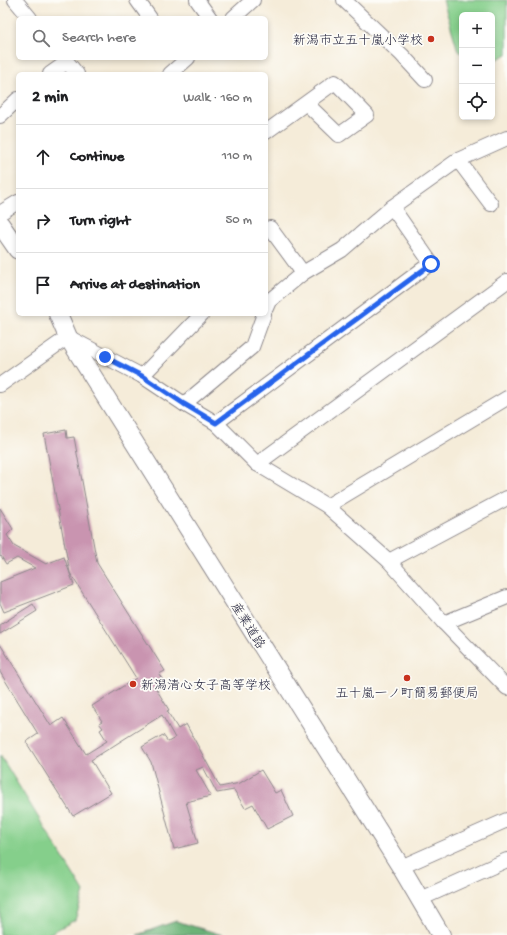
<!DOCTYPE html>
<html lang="en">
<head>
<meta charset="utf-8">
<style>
	:root { --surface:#fff; --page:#f2f2f2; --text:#202124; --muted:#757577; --line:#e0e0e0 }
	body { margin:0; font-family:"Gochi Hand","Klee One",sans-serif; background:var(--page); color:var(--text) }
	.controls { position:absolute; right:12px; top:12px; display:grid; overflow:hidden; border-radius:6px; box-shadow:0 2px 6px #0003 }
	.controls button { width:36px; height:36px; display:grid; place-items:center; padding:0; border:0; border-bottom:1px solid var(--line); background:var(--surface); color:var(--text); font:20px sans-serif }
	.stop { position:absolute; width:12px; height:12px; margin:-9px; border:3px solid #2563eb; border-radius:50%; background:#fff }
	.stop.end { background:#2563eb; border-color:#fff; box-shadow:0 1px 4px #0008 }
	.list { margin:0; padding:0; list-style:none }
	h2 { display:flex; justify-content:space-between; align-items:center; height:52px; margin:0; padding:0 16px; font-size:17px }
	h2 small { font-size:13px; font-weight:400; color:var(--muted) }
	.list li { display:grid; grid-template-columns:26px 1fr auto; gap:12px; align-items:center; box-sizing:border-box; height:64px; padding:0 16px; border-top:1px solid var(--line) }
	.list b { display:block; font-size:15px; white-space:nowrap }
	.list em { font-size:13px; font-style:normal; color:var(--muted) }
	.icon { flex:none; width:22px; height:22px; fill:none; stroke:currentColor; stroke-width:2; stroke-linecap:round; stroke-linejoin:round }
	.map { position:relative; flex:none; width:507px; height:935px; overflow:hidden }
	.search { position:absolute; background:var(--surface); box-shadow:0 2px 6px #0003; left:16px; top:16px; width:252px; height:44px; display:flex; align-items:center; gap:10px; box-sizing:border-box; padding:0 14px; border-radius:6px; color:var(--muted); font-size:15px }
	.panel { position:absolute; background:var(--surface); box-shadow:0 2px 6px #0003; left:16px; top:72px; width:252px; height:244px; border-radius:6px }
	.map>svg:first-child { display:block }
	.green { fill:#85cf8b; stroke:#547863 }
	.forest { fill:#6cb277; stroke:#476a59 }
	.building { fill:#c994b0 }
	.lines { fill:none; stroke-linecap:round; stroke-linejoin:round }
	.minor-casing { stroke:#8c878a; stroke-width:16 }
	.tertiary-casing { stroke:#8c878a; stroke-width:20 }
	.minor { stroke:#fff; stroke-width:14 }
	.tertiary { stroke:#fff; stroke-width:18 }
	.route { stroke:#2563eb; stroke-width:5 }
	.poi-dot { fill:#c8321e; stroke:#fdfcf7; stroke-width:1.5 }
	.labels { text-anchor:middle; stroke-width:3.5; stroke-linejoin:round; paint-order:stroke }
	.poi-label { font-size:13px; fill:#22223b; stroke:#fdfcf7; text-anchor:end }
	.street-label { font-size:13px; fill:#22223b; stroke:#fdfcf7 }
</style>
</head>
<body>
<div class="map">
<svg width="507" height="935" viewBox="0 0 507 935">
	<rect width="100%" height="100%" fill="#fdfcf7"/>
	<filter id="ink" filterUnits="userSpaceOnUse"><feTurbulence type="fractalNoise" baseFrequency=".025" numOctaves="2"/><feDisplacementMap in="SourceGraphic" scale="8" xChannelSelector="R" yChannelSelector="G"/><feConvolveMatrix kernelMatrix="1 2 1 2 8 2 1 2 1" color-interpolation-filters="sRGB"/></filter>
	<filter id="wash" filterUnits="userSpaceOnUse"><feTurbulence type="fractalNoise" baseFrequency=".012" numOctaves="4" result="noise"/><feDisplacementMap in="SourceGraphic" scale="16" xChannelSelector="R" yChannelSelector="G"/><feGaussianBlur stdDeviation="0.9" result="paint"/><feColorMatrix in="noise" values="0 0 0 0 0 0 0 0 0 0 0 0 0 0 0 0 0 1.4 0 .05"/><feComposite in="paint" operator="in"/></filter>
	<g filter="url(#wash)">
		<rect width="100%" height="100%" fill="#f5ecd9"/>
		<g class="green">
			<path d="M443 0H507V54L492 62V15H462V53L458 51Z"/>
			<path d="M0 755 84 892 75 920 47 935H0Z"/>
		</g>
		<path class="forest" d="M176 921 223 935H137Z"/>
		<g id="blocks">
			<g class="building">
				<path d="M66 430 67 438 74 437 97 563 165 671 159 674 164 683 155 687 169 710 167 711 178 729 186 724 220 787 240 783 261 770 275 793 281 790 293 816 267 829 253 804 245 808 234 790 217 793 203 767 196 770 211 796 186 802 198 843 174 849 151 762 142 747 163 735 168 742 175 738 162 715 91 760 111 793 73 816 26 742 38 734 0 672V644L51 726 63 718 86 754 107 741 100 730 103 728 99 723 102 721 92 706 136 678 70 573 44 434Z"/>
				<path d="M0 508 13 529 7 535 14 546 46 564 64 557 74 585 4 612 0 603V582L35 568 17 558 6 564 1 556 0 557Z"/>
				<path d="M33 604 37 611 0 634V625Z"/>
			</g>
		</g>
	</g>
	<g filter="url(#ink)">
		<use href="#blocks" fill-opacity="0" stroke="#8c878a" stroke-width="1"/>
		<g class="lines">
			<g class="minor-casing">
				<g id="minor">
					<path d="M15 0 30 18"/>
					<path d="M137 0 150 18"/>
					<path d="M197 0 210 18"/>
					<path d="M344 0 402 55 425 80"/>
					<path d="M233 18 253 0"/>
					<path d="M64 58 77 74"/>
					<path d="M50 74 67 62"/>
					<path d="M170 74 188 58"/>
					<path d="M0 116 18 99"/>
					<path d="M266 132 335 82 367 115 339 135 306 103"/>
					<path d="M458 160 491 204"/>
					<path d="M0 213 18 202"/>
					<path d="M270 228 303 273"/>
					<path d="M266 308 269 301 303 273 342 250 392 207 458 160 507 138"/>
					<path d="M142 376 202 314"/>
					<path d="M0 385 68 337 142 376 184 404 216 423 257 464 327 506 389 561 444 623 507 688"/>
					<path d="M184 404 252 347 264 314"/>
					<path d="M216 423 431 263 392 207"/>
					<path d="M257 464 507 281"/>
					<path d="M327 506 507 398"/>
					<path d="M389 561 507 498"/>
					<path d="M444 623 507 597"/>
					<path d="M401 867 507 820"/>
					<path d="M420 899 507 860"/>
				</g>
			</g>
			<g class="tertiary-casing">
				<g id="tertiary">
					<path d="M0 224 18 250"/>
					<path d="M58 314 68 337 401 867 441 935"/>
				</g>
			</g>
			<use href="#minor" class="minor"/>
			<use href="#tertiary" class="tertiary"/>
		</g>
	</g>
	<g class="lines" filter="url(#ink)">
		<path class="route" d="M105 357 142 376 184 404 216 423 431 264"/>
	</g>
	<g class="poi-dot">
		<circle cx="431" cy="39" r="4"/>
		<circle cx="407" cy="678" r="4"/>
		<circle cx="133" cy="684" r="4"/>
	</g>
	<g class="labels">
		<g class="poi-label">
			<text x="423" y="44">新潟市立五十嵐小学校</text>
			<text x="141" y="689" text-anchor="start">新潟清心女子高等学校</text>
			<text x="407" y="697" text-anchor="middle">五十嵐一ノ町簡易郵便局</text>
		</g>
		<g class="street-label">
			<text transform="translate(249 625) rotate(58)" y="5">産業道路</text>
		</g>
	</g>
</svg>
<div class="controls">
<button>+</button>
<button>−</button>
<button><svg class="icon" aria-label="locate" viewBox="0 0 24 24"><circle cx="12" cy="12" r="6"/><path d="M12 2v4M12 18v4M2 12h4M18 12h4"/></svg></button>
</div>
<div class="stop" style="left:431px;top:264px"></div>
<div class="stop end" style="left:105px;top:357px"></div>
<div class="search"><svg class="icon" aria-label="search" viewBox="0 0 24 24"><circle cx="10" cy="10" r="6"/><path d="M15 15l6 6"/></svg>Search here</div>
<section class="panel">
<h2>2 min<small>Walk · 160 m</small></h2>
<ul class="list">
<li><svg class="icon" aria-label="ahead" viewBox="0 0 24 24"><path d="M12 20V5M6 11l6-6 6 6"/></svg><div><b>Continue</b></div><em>110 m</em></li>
<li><svg class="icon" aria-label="right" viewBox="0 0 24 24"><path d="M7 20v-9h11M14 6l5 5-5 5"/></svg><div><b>Turn right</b></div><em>50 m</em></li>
<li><svg class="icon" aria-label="arrive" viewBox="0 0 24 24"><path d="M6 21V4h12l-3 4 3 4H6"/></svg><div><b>Arrive at destination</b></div></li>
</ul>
</section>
</div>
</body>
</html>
